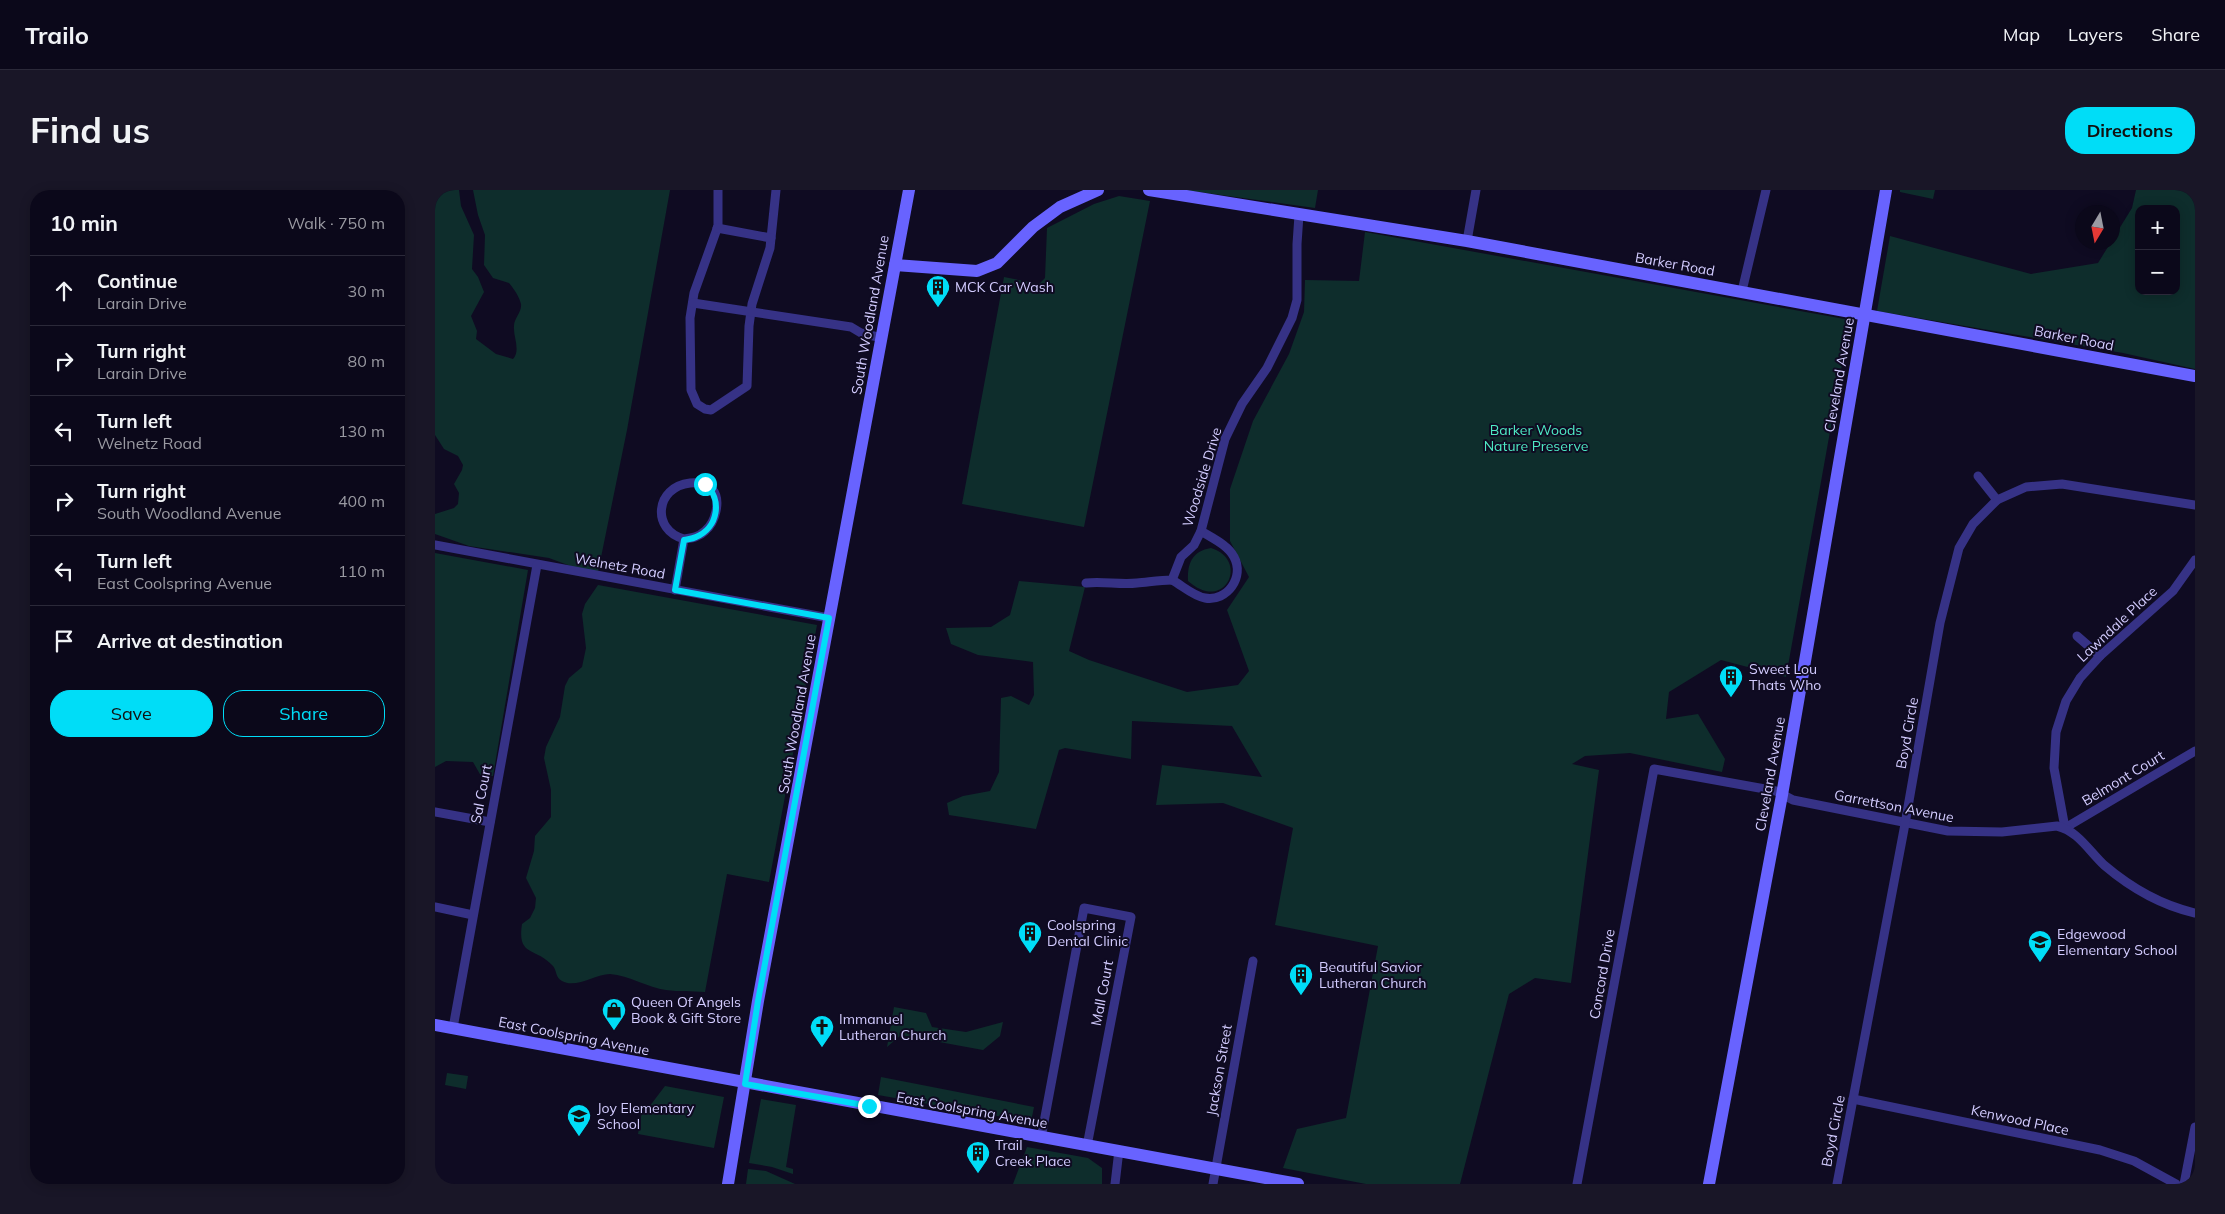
<!DOCTYPE html>
<html lang="en">
<head>
<meta charset="utf-8">
<style>
	:root { --surface:#0b081a; --page:#191627; --text:#f1f3f6; --muted:#9a9aa2; --line:#2b2939; --accent:#00ddf7 }
	body { margin:0; font-family:Mulish,sans-serif; background:var(--page); color:var(--text) }
	.controls { position:absolute; right:15px; top:15px; display:grid; overflow:hidden; border-radius:10px; box-shadow:0 2px 12px #0003 }
	.controls button { width:45px; height:45px; display:grid; place-items:center; padding:0; border:0; border-bottom:1px solid var(--line); background:var(--surface); color:var(--text); font:25px sans-serif }
	.compass { position:absolute; left:1640px; top:15px; width:45px; height:45px; border-radius:50%; background:var(--surface); box-shadow:0 2px 12px #0003; rotate:190deg }
	.stop { position:absolute; width:15px; height:15px; margin:-11px; border:4px solid #00ddf7; border-radius:50%; background:#fff }
	.stop.end { background:#00ddf7; border-color:#fff; box-shadow:0 1px 5px #0008 }
	.list { margin:0; padding:0; list-style:none }
	h2 { display:flex; justify-content:space-between; align-items:center; height:65px; margin:0; padding:0 20px; font-size:21px }
	h2 small { font-size:16px; font-weight:400; color:var(--muted) }
	.list li { display:grid; grid-template-columns:32px 1fr auto; gap:15px; align-items:center; box-sizing:border-box; height:70px; padding:0 20px; border-top:1px solid var(--line) }
	.list b { display:block; font-size:19px; white-space:nowrap }
	.list p { margin:0; font-size:16px; white-space:nowrap; color:var(--muted) }
	.list em { font-size:16px; font-style:normal; color:var(--muted) }
	.actions { display:flex; gap:10px; padding:15px 20px }
	.actions a { flex:1; padding:11px 0; border:1px solid var(--accent); border-radius:20px; text-align:center; font-size:18px; color:var(--accent) }
	.actions .main { background:var(--accent); color:#111 }
	.icon { flex:none; width:28px; height:28px; fill:none; stroke:currentColor; stroke-width:2; stroke-linecap:round; stroke-linejoin:round }
	.map { position:relative; flex:none; width:1760px; height:994px; overflow:hidden; border-radius:20px }
	header { display:flex; align-items:center; gap:30px; box-sizing:border-box; height:70px; padding:0 25px; background:var(--surface); border-bottom:1px solid var(--line) }
	header strong { font-size:24px }
	nav { display:flex; gap:28px; margin-inline-start:auto; font-size:18px }
	.intro { display:flex; align-items:center; justify-content:space-between; box-sizing:border-box; height:120px; padding:0 30px }
	h1 { margin:0; font-size:35px }
	.button { padding:12px 22px; border-radius:20px; background:var(--accent); color:#111; font-size:18px; font-weight:700 }
	main { display:flex; gap:30px; padding:0 30px }
	aside { flex:1; background:var(--surface); border-radius:20px; box-shadow:0 2px 12px #0003 }
	.map>svg:first-child { display:block }
	.green { fill:#0e2d2c; fill-rule:evenodd }
	.lines { fill:none; stroke-linecap:round; stroke-linejoin:round }
	.street { stroke:#363286; stroke-width:9 }
	.secondary { stroke:#6863ff; stroke-width:12 }
	.route { stroke:#00ddf7; stroke-width:6 }
	.labels { text-anchor:middle; stroke-width:4; stroke-linejoin:round; paint-order:stroke }
	.street-label { font-size:14px; fill:#d3ccff; stroke:#0f0b22 }
	.poi-label { font-size:14px; fill:#d3ccff; stroke:#0f0b22; text-anchor:start }
	.park-label { font-size:14px; fill:#4eeac4; stroke:#0f0b22 }
</style>
</head>
<body>
<header>
<strong>Trailo</strong>
<nav><a>Map</a><a>Layers</a><a>Share</a></nav>
</header>
<div class="intro"><h1>Find us</h1><a class="button">Directions</a></div>
<main>
<aside>
<h2>10 min<small>Walk · 750 m</small></h2>
<ul class="list">
<li><svg class="icon" aria-label="ahead" viewBox="0 0 24 24"><path d="M12 20V5M6 11l6-6 6 6"/></svg><div><b>Continue</b><p>Larain Drive</p></div><em>30 m</em></li>
<li><svg class="icon" aria-label="right" viewBox="0 0 24 24"><path d="M7 20v-9h11M14 6l5 5-5 5"/></svg><div><b>Turn right</b><p>Larain Drive</p></div><em>80 m</em></li>
<li><svg class="icon" aria-label="left" viewBox="0 0 24 24"><path d="M17 20v-9H6M10 6l-5 5 5 5"/></svg><div><b>Turn left</b><p>Welnetz Road</p></div><em>130 m</em></li>
<li><svg class="icon" aria-label="right" viewBox="0 0 24 24"><path d="M7 20v-9h11M14 6l5 5-5 5"/></svg><div><b>Turn right</b><p>South Woodland Avenue</p></div><em>400 m</em></li>
<li><svg class="icon" aria-label="left" viewBox="0 0 24 24"><path d="M17 20v-9H6M10 6l-5 5 5 5"/></svg><div><b>Turn left</b><p>East Coolspring Avenue</p></div><em>110 m</em></li>
<li><svg class="icon" aria-label="arrive" viewBox="0 0 24 24"><path d="M6 21V4h12l-3 4 3 4H6"/></svg><div><b>Arrive at destination</b></div></li>
</ul>
<div class="actions"><a class="main">Save</a><a>Share</a></div>
</aside>
<div class="map">
<svg width="1760" height="994" viewBox="0 0 1760 994">
	<rect width="100%" height="100%" fill="#0f0b22"/>
	<g class="green">
		<path d="M0 0H24L26 16 39 45 37 79 43 87 49 102 36 126 42 141 41 149 61 164 78 169C86 160 78 147 79 136 79 128 87 122 86 114 84 106 79 99 74 93L58 88 49 75 50 45 43 25 38 0H235L192 240 163 382 141 378 114 368 34 356 0 344V324L19 318 23 314 24 303 19 294 27 280 28 275 23 266 9 259 0 245Z"/>
		<path d="M749 0H883L880 18Z"/>
		<path d="M1465 0H1500L1498 9 1465 2Z"/>
		<path d="M1701 0H1760V179L1688 163 1442 121 1455 46 1596 84 1663 73 1697 18ZM1704 19H1741V101H1704Z"/>
		<path d="M684 6 715 11 649 337 527 314 569 87 604 94 610 88 612 38 659 14Z"/>
		<path d="M930 42 1415 130 1351 487 1286 470 1234 502 1231 529 1263 524 1290 569 1287 582 1195 563 1150 566 1137 574 1164 580 1136 793 1100 788 1074 804 1025 994H931L848 978 862 939 911 928 943 756 840 735 858 638 788 613 721 615 727 575 827 587 797 536 697 531 696 569 630 558 624 560 601 639 514 625 512 613 528 606 555 601 564 582 566 508 576 506 594 515 599 505 598 472 543 465 516 454 511 438 556 437 575 425 584 391 650 397 634 461 654 470 752 502 803 495 814 481 792 420 814 387 795 351V299L818 231 854 164 869 122 870 90 924 91Z"/>
		<path d="M776 358C815 370 790 424 753 391 752 374 757 361 776 358Z"/>
		<path d="M0 363 93 380 58 586H46L38 572 11 571 0 577Z"/>
		<path d="M163 395 382 435 334 692 292 684 270 802C257 801 244 802 231 800 213 798 194 785 175 784 160 784 141 799 127 791 120 788 122 779 117 775 100 757 82 767 87 734L95 728 100 718 101 708 91 688 99 661 100 646 116 627V600L109 568 111 557 125 527 130 496 134 488 147 477 151 458 147 424 150 414Z"/>
		<path d="M459 817 491 823 497 837 531 842 568 832 565 846 548 860 466 845 452 857Z"/>
		<path d="M12 883 33 886 31 899 10 895Z"/>
		<path d="M446 887 599 917 596 932 443 905Z"/>
		<path d="M230 896 289 907 279 958 203 944 207 921H211Z"/>
		<path d="M326 909 361 915 351 977 358 979V984L337 977 314 973Z"/>
		<path d="M592 957 653 968 667 978V994H578Z"/>
		<path d="M313 979 331 981 360 994H311Z"/>
	</g>
	<g class="lines">
		<g class="street">
			<path d="M283 0V36L259 103 255 128 256 200 262 214 270 219 276 220 312 196 314 136 317 114 335 58 341 0"/>
			<path d="M282 38 336 48"/>
			<path d="M1032 51 1041 0"/>
			<path d="M1307 101 1331 0"/>
			<path d="M258 113 416 137 426 143 447 148"/>
			<path d="M1543 286 1562 310"/>
			<path d="M0 355 394 428"/>
			<path d="M1760 370 1738 401 1665 466 1645 488 1631 511 1621 542 1619 578 1630 638 1760 561"/>
			<path d="M737 390C748 396 758 406 770 408 792 412 810 387 799 367 793 355 777 348 766 341"/>
			<path d="M651 393C668 391 685 395 702 393 714 392 725 390 737 390L746 367 759 355 766 341 790 249 807 214 832 178 857 128 862 110V54L864 25"/>
			<path d="M240 400 249 349C257 348 264 347 270 341 280 333 287 310 277 299 271 294 263 292 255 293 220 297 216 340 249 349"/>
			<path d="M1642 446 1665 466"/>
			<path d="M0 622 55 632"/>
			<path d="M0 717 38 725"/>
			<path d="M18 838 102 375"/>
			<path d="M1418 909 1665 960 1699 971 1741 994"/>
			<path d="M606 948 649 718 696 727 652 956"/>
			<path d="M680 994 684 960"/>
			<path d="M778 994 818 771"/>
			<path d="M1142 994 1219 579 1341 601 1358 610 1513 641 1567 642 1622 636C1643 641 1654 661 1669 675 1696 698 1725 715 1760 723"/>
			<path d="M1402 994 1470 634 1505 433 1524 358 1538 334 1562 310 1591 297 1627 294 1760 315"/>
			<path d="M1749 994 1760 937"/>
		</g>
		<g class="secondary">
			<path d="M714 0 1032 51 1760 186"/>
			<path d="M460 75 542 81 562 73 598 37 625 17 663 0"/>
			<path d="M0 835 863 994"/>
			<path d="M293 994 323 811 474 0"/>
			<path d="M1274 994 1347 605 1451 0"/>
		</g>
	</g>
	<g class="lines">
		<path class="route" d="M270 294C288 309 283 338 261 347 257 349 253 349 249 350L240 400 394 428 323 811 310 894 434 916"/>
	</g>
	<defs>
		<g id="building-pin" transform="scale(1.25)"><path d="M0 17L-7.5 6A9.5 9.5 0 1 1 7.5 6Z" fill="#00ddf7" stroke="#0f0b22"/><path d="M-4-6H4V6H1V3H-1V6H-4ZM-2.5-4.3h1.7v1.8h-1.7ZM.8-4.3h1.7v1.8H.8ZM-2.5-1h1.7V.8h-1.7ZM.8-1h1.7V.8H.8Z" fill="#111"/></g>
		<g id="school-pin" transform="scale(1.25)"><path d="M0 17L-7.5 6A9.5 9.5 0 1 1 7.5 6Z" fill="#00ddf7" stroke="#0f0b22"/><path d="M0-5L7-2L0 1L-7-2ZM-4 1L0 2.5L4 1V4Q0 6-4 4Z" fill="#111"/></g>
		<g id="shop-pin" transform="scale(1.25)"><path d="M0 17L-7.5 6A9.5 9.5 0 1 1 7.5 6Z" fill="#00ddf7" stroke="#0f0b22"/><path d="M-5-2.5h2.3a2.7 3.5 0 0 1 5.4 0H5L5.5 6h-11ZM-1.5-2.5h3a1.5 2.3 0 0 0-3 0Z" fill="#111"/></g>
		<g id="church-pin" transform="scale(1.25)"><path d="M0 17L-7.5 6A9.5 9.5 0 1 1 7.5 6Z" fill="#00ddf7" stroke="#0f0b22"/><path d="M-1.2-6h2.4v3.5h3.3v2.4h-3.3V6h-2.4V-.1h-3.3v-2.4h3.3Z" fill="#111"/></g>
	</defs>
	<g fill-rule="evenodd">
		<use href="#building-pin" x="503" y="97"/>
		<use href="#building-pin" x="1296" y="487"/>
		<use href="#building-pin" x="595" y="743"/>
		<use href="#school-pin" x="1605" y="752"/>
		<use href="#building-pin" x="866" y="785"/>
		<use href="#shop-pin" x="179" y="820"/>
		<use href="#church-pin" x="387" y="837"/>
		<use href="#school-pin" x="144" y="926"/>
		<use href="#building-pin" x="543" y="963"/>
	</g>
	<g class="labels">
		<g class="street-label">
			<text transform="translate(1240 74) rotate(10)" y="5">Barker Road</text>
			<text transform="translate(435 125) rotate(-80)" y="5">South Woodland Avenue</text>
			<text transform="translate(1639 148) rotate(11)" y="5">Barker Road</text>
			<text transform="translate(1404 185) rotate(-80)" y="5">Cleveland Avenue</text>
			<text transform="translate(767 287) rotate(-73)" y="5">Woodside Drive</text>
			<text transform="translate(185 376) rotate(10)" y="5">Welnetz Road</text>
			<text transform="translate(1682 434) rotate(-43)" y="5">Lawndale Place</text>
			<text transform="translate(362 524) rotate(-80)" y="5">South Woodland Avenue</text>
			<text transform="translate(1472 543) rotate(-80)" y="5">Boyd Circle</text>
			<text transform="translate(1335 584) rotate(-80)" y="5">Cleveland Avenue</text>
			<text transform="translate(1688 588) rotate(-31)" y="5">Belmont Court</text>
			<text transform="translate(46 604) rotate(-79)" y="5">Sal Court</text>
			<text transform="translate(1459 616) rotate(11)" y="5">Garrettson Avenue</text>
			<text transform="translate(1167 784) rotate(-80)" y="5">Concord Drive</text>
			<text transform="translate(667 803) rotate(-79)" y="5">Mall Court</text>
			<text transform="translate(139 846) rotate(11)" y="5">East Coolspring Avenue</text>
			<text transform="translate(784 880) rotate(-80)" y="5">Jackson Street</text>
			<text transform="translate(537 920) rotate(10)" y="5">East Coolspring Avenue</text>
			<text transform="translate(1585 930) rotate(12)" y="5">Kenwood Place</text>
			<text transform="translate(1398 941) rotate(-79)" y="5">Boyd Circle</text>
		</g>
		<g class="poi-label">
			<text x="520" y="102">MCK Car Wash</text>
			<text x="1314" y="484">Sweet Lou<tspan x="1314" dy="16">Thats Who</tspan></text>
			<text x="612" y="740">Coolspring<tspan x="612" dy="16">Dental Clinic</tspan></text>
			<text x="1622" y="749">Edgewood<tspan x="1622" dy="16">Elementary School</tspan></text>
			<text x="884" y="782">Beautiful Savior<tspan x="884" dy="16">Lutheran Church</tspan></text>
			<text x="196" y="817">Queen Of Angels<tspan x="196" dy="16">Book &amp; Gift Store</tspan></text>
			<text x="404" y="834">Immanuel<tspan x="404" dy="16">Lutheran Church</tspan></text>
			<text x="162" y="923">Joy Elementary<tspan x="162" dy="16">School</tspan></text>
			<text x="560" y="960">Trail<tspan x="560" dy="16">Creek Place</tspan></text>
		</g>
		<g class="park-label">
			<text x="1101" y="245">Barker Woods<tspan x="1101" dy="16">Nature Preserve</tspan></text>
		</g>
	</g>
</svg>
<div class="controls">
<button>+</button>
<button>−</button>
</div>
<svg class="compass" viewBox="-18 -18 36 36"><path d="M0-13l5 13h-10z" fill="#e53935"/><path d="M0 13l5-13h-10z" fill="#9a9aa2"/></svg>
<div class="stop" style="left:270px;top:294px"></div>
<div class="stop end" style="left:434px;top:916px"></div>
</div>
</main>
</body>
</html>
